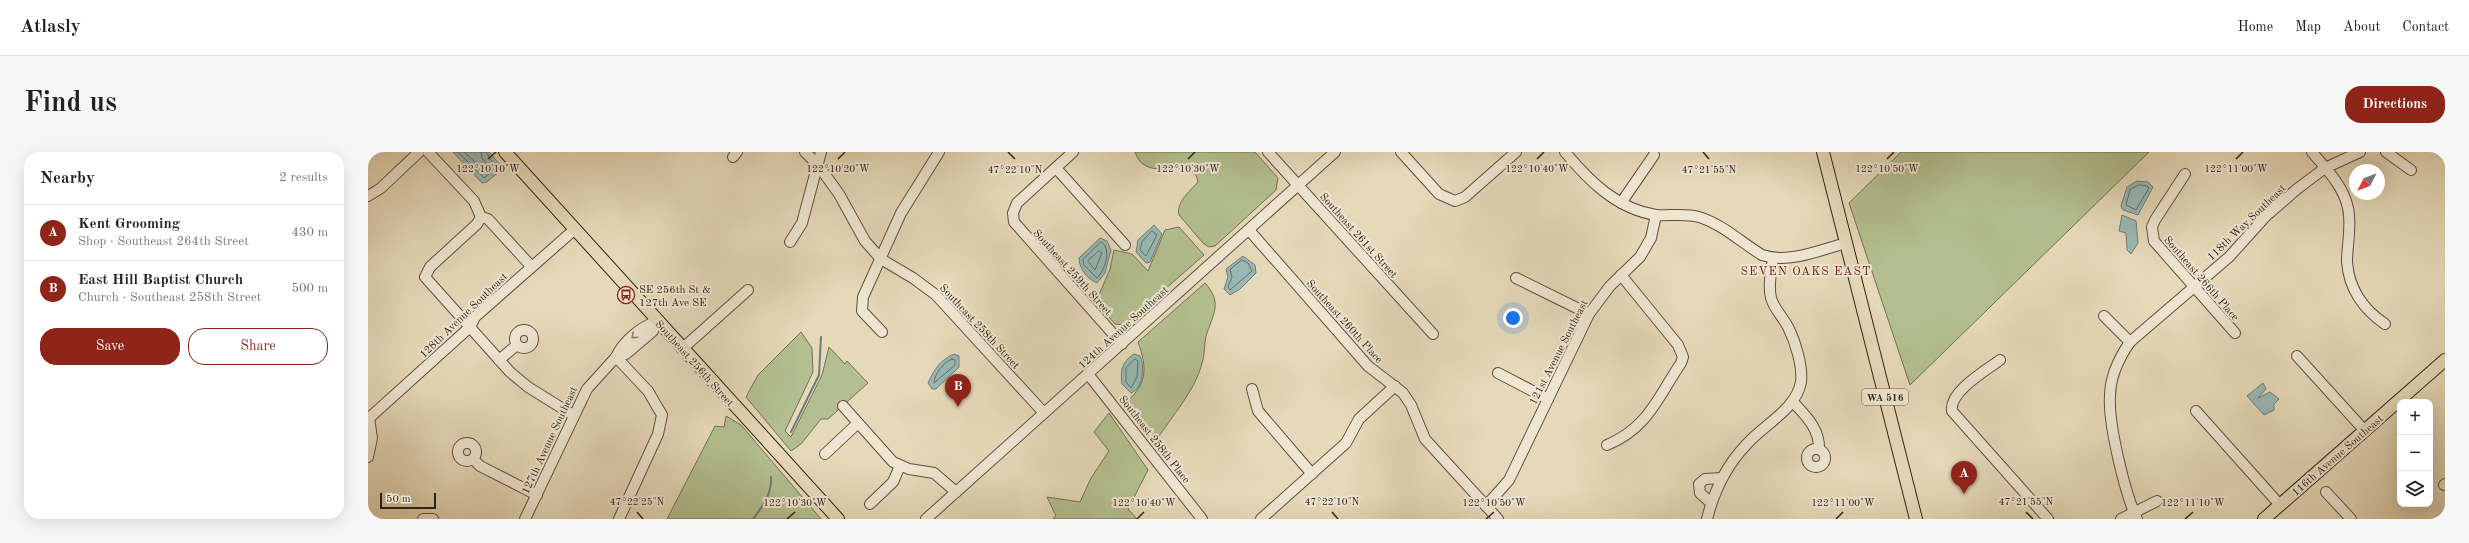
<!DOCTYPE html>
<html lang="en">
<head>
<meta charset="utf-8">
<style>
	:root { --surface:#fff; --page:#f6f6f6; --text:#222; --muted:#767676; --line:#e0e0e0; --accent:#8f2418 }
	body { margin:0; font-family:"Old Standard TT",serif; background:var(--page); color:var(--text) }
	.controls { position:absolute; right:12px; bottom:12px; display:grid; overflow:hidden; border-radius:8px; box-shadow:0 4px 16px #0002 }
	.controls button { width:36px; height:36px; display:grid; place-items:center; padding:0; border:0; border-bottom:1px solid var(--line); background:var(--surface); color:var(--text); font:20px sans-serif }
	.compass { position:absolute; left:1981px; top:12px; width:36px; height:36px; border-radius:50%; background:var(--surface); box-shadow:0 4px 16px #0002; rotate:228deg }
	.scale { position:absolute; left:12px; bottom:10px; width:56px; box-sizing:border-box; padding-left:4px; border:2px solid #2f2217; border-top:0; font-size:11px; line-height:14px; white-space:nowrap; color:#2f2217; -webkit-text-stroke:3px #efe6d2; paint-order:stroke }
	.you { position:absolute; left:1145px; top:166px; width:14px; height:14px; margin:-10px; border:3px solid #fff; border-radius:50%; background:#1a73e8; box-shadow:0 0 0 6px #1a73e833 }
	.badge { display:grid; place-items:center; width:26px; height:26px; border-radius:50%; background:var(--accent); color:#fff; font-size:13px; font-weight:700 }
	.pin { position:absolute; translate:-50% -33px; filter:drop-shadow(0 1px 2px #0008) }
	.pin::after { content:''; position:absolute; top:21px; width:14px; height:12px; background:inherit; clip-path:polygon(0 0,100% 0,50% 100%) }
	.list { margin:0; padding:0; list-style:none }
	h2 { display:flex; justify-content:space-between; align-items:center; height:52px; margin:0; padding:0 16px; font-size:17px }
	h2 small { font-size:13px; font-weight:400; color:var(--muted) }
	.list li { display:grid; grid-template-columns:26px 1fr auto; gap:12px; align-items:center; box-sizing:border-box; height:56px; padding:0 16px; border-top:1px solid var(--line) }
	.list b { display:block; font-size:15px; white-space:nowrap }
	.list p { margin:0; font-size:13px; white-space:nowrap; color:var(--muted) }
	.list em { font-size:13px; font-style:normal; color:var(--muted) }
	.actions { display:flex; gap:8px; padding:12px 16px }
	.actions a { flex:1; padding:9px 0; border:1px solid var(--accent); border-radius:16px; text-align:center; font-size:14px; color:var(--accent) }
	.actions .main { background:var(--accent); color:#fff }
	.icon { flex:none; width:22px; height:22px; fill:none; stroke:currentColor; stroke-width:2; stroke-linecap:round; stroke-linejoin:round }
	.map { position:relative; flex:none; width:2077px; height:367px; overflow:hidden; border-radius:16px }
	header { display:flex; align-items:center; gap:24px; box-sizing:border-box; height:56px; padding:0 20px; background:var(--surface); border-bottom:1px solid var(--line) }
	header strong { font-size:19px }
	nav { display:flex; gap:22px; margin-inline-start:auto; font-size:14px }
	.intro { display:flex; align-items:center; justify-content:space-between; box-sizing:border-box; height:96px; padding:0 24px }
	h1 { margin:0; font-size:28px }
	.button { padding:10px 18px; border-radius:16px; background:var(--accent); color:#fff; font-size:14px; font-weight:700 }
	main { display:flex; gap:24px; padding:0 24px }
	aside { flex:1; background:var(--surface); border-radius:16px; box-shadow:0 4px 16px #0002 }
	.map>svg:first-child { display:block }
	.green { fill:#b3bf90; stroke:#717054 }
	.water { fill:#98b9b6; stroke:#6e7d76 }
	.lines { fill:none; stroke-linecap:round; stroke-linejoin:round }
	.shore { stroke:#646e66; stroke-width:1 }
	.stream { stroke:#6e7d76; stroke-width:2 }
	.minor-casing { stroke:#5d5040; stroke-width:12 }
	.major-casing { stroke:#2f2217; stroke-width:14 }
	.minor { stroke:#efe6d2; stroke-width:10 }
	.major { stroke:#e6d9b9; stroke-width:12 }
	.oneway { stroke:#8f8474 }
	.ticks { fill:none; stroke:#2f2217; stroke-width:1.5 }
	.labels { text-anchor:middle; stroke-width:4; stroke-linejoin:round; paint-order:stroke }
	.shield { fill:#efe6d2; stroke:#695d4f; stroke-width:1 }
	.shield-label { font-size:10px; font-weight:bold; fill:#2f2217 }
	.street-label { font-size:11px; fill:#2f2217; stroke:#efe6d2 }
	.poi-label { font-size:11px; fill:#2f2217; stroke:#efe6d2; text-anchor:start }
	.neighbourhood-label { font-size:12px; letter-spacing:1px; fill:#7a1f14; stroke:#efe6d2 }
	.ticks-label { font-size:10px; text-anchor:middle; fill:#2f2217; stroke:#efe6d2; stroke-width:4; stroke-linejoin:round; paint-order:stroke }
</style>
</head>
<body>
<header>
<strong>Atlasly</strong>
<nav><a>Home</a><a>Map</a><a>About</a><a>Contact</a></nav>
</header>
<div class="intro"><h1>Find us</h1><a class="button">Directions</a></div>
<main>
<aside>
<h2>Nearby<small>2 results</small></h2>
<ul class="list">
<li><span class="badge">A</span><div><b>Kent Grooming</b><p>Shop · Southeast 264th Street</p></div><em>430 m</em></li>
<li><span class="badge">B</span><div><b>East Hill Baptist Church</b><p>Church · Southeast 258th Street</p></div><em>500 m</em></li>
</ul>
<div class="actions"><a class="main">Save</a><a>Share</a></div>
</aside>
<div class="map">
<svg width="2077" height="367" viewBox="0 0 2077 367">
	<rect width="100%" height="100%" fill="#e6d9b9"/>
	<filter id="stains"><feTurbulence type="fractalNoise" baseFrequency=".005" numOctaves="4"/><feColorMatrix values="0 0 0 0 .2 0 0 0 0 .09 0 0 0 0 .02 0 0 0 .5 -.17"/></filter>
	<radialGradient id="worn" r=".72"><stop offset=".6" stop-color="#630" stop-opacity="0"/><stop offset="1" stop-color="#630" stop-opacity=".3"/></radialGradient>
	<g class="green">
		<path d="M767 0H887L910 26 908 38 847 94 841 95 835 91 811 63C808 50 822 39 830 30 826 0 778 35 767 0Z"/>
		<path d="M1533 0H1781L1542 233 1481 51Z"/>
		<path d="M811 75 836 103 756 173 747 172 728 150 742 117 746 98 764 102 780 119 797 78Z"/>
		<path d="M837 131C855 151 845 162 838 184 836 193 837 203 834 211 828 237 803 266 789 287L758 250C780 232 779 215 770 190Z"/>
		<path d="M433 180 444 196 445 220 417 279 423 285 454 223 461 195 477 212 479 209 500 231 460 267H453L433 292 423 299 378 245 390 223Z"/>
		<path d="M741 261 780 318 760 357 769 367H685L688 364 679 345 712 350 723 326 741 299 726 280Z"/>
		<path d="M358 264 373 273 453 367H299L347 274 356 275Z"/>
	</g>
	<g class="water">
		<path d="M85 0H121L135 16 119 30 114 31Z"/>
		<path d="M1769 29 1780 30 1785 35 1770 63 1755 58 1753 54 1759 35Z"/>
		<path d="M1754 63 1768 69 1770 91 1763 102 1759 98 1758 81 1751 79Z"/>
		<path d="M786 73 794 82 782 110 778 111 768 100 770 88Z"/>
		<path d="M732 86 739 89 743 98 737 121 729 131C720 127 711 117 711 106Z"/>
		<path d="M875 104 887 113 888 121 872 137 862 143 856 137 860 125 858 117Z"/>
		<path d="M586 202 591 204V215L568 237H564L560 231C566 218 572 208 586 202Z"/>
		<path d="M766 202 772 204C777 214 775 237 763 241L754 232C752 218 754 210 766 202Z"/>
		<path d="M1895 231 1898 237 1890 246 1902 240 1911 247 1906 252V258L1896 263 1879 244Z"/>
	</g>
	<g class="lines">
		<g class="shore">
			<path d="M90 0 116 26 128 16 118 0"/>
			<path d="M96 0 117 19 121 15 114 6 113 0"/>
			<path d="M1771 33 1779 34 1781 36 1768 58 1758 53 1762 38Z"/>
			<path d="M784 79 789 83 778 104 772 98 774 90Z"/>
			<path d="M733 90C745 96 736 120 729 126L716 113 715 108Z"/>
			<path d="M731 99 734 101 727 118 720 109Z"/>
			<path d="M874 108 880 111 884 119 862 138 860 135 864 125 862 118Z"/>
			<path d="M584 207 587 208V213L566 231C566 222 576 210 584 207Z"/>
			<path d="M767 207 770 209 769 225 763 236 758 230V216Z"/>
		</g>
		<g class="stream">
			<path d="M423 280 451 223 453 185"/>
			<path d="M385 367C395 354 404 342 403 325"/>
		</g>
		<g class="minor-casing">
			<g id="minor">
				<path d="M60 0 106 49 113 65 120 67 163 114"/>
				<path d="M437 0 450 13 471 42 497 89 513 107 545 126 568 143 676 261"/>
				<path d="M705 0 649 51 645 61 646 70 754 192"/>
				<path d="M900 0 1065 182"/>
				<path d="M1033 0 1071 42 1087 49 1097 45 1148 0"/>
				<path d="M1197 0C1221 29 1249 57 1288 63 1303 64 1317 61 1331 65 1354 72 1374 91 1394 103 1421 112 1452 98 1478 91"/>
				<path d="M1944 0C1958 17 1975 33 1980 56 1984 74 1979 92 1979 110 1981 137 1996 158 2017 172"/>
				<path d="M2018 0 2043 18"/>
				<path d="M365 5 369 0"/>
				<path d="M688 16 757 93"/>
				<path d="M1817 22 1787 68 1784 75 1786 89 1867 181"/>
				<path d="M0 44 13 36 51 0"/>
				<path d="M1253 51 1286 3"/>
				<path d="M113 65 109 72 62 115 57 125 142 220 160 235 205 263"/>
				<path d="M881 78 1000 214 1035 241 1043 253 1057 287 1130 367"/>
				<path d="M422 90 434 71 453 0"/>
				<path d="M1148 126 1221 162"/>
				<path d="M1736 164 1762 190"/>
				<circle cx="156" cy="187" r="9"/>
				<path d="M514 180 494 159 495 145 533 61 571 0"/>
				<path d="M314 197 380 138"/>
				<path d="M1929 204 1997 279"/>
				<path d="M248 205 280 239 294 263 290 282 251 367"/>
				<path d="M248 205C255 189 273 175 289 169"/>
				<path d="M131 208 149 193"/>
				<path d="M1632 208C1617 219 1581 240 1584 259L1680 367"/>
				<path d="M1130 221 1180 247"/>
				<path d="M720 222 834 367"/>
				<path d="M884 237 890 259 944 322"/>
				<path d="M1425 250C1437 263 1452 277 1451 297"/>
				<path d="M475 254 525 310 541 317 566 321 588 340"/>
				<path d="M1828 259 1912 353"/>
				<path d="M0 267 102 175 107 165 207 77"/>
				<circle cx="99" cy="300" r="9"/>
				<path d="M1239 293C1280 276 1290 245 1313 211L1315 205 1310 193 1253 123"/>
				<circle cx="1448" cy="306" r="9"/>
				<path d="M457 302 490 271"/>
				<path d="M0 305 4 286 1 266"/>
				<path d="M105 307 112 314 169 343"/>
				<path d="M2076 333 2077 332"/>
				<path d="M1958 340 1983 367"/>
				<path d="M1343 351 1332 341 1331 332 1337 327 1354 326"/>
				<path d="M502 352 525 330 532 314"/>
				<path d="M1118 354 1141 328 1221 162 1242 134 1272 105 1283 86 1288 63"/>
				<path d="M55 367H65"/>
				<path d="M157 367 219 237 248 205 258 202 285 179 289 169"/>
				<path d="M558 367 967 0"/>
				<path d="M893 367 978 291 991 267 1027 234"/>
				<path d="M1339 367C1346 339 1358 314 1378 293 1395 273 1428 258 1433 230 1435 214 1427 189 1420 175 1415 165 1406 157 1403 146 1400 133 1403 120 1405 107"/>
				<path d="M1753 367 1789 349"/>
				<path d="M1769 367C1757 342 1740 271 1742 244 1742 224 1751 206 1762 190L1861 105 1898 64 1929 37 1957 16 1992 0"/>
			</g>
		</g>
		<g class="major-casing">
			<g id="major">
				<path d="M137 0 470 367"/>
				<path d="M1455 0 1548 367"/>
				<path d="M1896 367 2077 208"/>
			</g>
		</g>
		<use href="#minor" class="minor"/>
		<use href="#major" class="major"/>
	</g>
	<defs><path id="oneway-chevron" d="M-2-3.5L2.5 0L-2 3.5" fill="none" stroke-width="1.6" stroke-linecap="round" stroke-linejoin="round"/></defs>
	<use class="oneway" href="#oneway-chevron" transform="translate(266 184) rotate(138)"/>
	<path class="ticks" d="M640 0 647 7M1335 0 1341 7M120 7 128 0M470 7 477 0M820 7 827 0M1169 7 1176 0M1519 7 1526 0M1868 7 1875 0M269 360 275 367M964 360 970 367M1658 360 1665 367M419 367 427 360M769 367 776 360M1118 367 1126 360M1468 367 1475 360M1817 367 1825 360"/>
	<defs>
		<g id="bus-ring" transform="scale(0.9)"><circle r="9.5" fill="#efe6d2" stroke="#8f2418" stroke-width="1.5"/><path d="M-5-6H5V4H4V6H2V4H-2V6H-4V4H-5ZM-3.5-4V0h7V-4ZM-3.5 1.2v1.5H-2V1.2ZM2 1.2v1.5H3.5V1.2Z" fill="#8f2418"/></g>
	</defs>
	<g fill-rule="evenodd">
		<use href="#bus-ring" x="258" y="143"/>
	</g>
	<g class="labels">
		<rect class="shield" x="1494" y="237" width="46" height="16" rx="3"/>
		<g class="shield-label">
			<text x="1517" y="249">WA 516</text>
		</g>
		<g class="street-label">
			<text transform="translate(1878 70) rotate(-44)" y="4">118th Way Southeast</text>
			<text transform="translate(991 83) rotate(48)" y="4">Southeast 261st Street</text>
			<text transform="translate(705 120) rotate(48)" y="4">Southeast 259th Street</text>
			<text transform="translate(1834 126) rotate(49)" y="4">Southeast 266th Place</text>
			<text transform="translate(95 163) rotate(-44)" y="4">128th Avenue Southeast</text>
			<text transform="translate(977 169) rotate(48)" y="4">Southeast 260th Place</text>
			<text transform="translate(612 174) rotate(47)" y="4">Southeast 258th Street</text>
			<text transform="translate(755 175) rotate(-42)" y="4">124th Avenue Southeast</text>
			<text transform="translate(1190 200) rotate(-63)" y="4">121st Avenue Southeast</text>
			<text transform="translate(327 211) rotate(48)" y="4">Southeast 256th Street</text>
			<text transform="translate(787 287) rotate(52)" y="4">Southeast 258th Place</text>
			<text transform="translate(181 288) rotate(-65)" y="4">127th Avenue Southeast</text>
			<text transform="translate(1969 303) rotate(-41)" y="4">116th Avenue Southeast</text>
		</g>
		<g class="poi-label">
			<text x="271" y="141">SE 256th St &amp;<tspan x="271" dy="13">127th Ave SE</tspan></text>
		</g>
		<g class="neighbourhood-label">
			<text x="1438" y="123">SEVEN OAKS EAST</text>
		</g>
	</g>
	<g class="ticks-label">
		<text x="120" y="20">122°10'10"W</text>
		<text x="820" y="20">122°10'30"W</text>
		<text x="1169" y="20">122°10'40"W</text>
		<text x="1519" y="20">122°10'50"W</text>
		<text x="470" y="20">122°10'20"W</text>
		<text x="1868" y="20">122°11'00"W</text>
		<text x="1341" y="21">47°21'55"N</text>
		<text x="647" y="21">47°22'10"N</text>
		<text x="269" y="353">47°22'25"N</text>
		<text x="964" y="353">47°22'10"N</text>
		<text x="1658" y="353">47°21'55"N</text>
		<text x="427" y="354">122°10'30"W</text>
		<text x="776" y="354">122°10'40"W</text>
		<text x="1126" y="354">122°10'50"W</text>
		<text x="1475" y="354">122°11'00"W</text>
		<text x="1825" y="354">122°11'10"W</text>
	</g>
	<rect width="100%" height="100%" filter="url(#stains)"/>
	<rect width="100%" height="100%" fill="url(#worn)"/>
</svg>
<div class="controls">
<button>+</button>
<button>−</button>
<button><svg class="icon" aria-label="layers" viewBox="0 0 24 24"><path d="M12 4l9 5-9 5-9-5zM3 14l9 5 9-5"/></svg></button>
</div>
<svg class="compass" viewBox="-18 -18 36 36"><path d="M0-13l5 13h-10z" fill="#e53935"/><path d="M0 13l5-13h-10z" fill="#767676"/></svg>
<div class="scale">50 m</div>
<div class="you"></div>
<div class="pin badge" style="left:1596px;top:342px">A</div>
<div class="pin badge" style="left:590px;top:255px">B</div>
</div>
</main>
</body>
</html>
